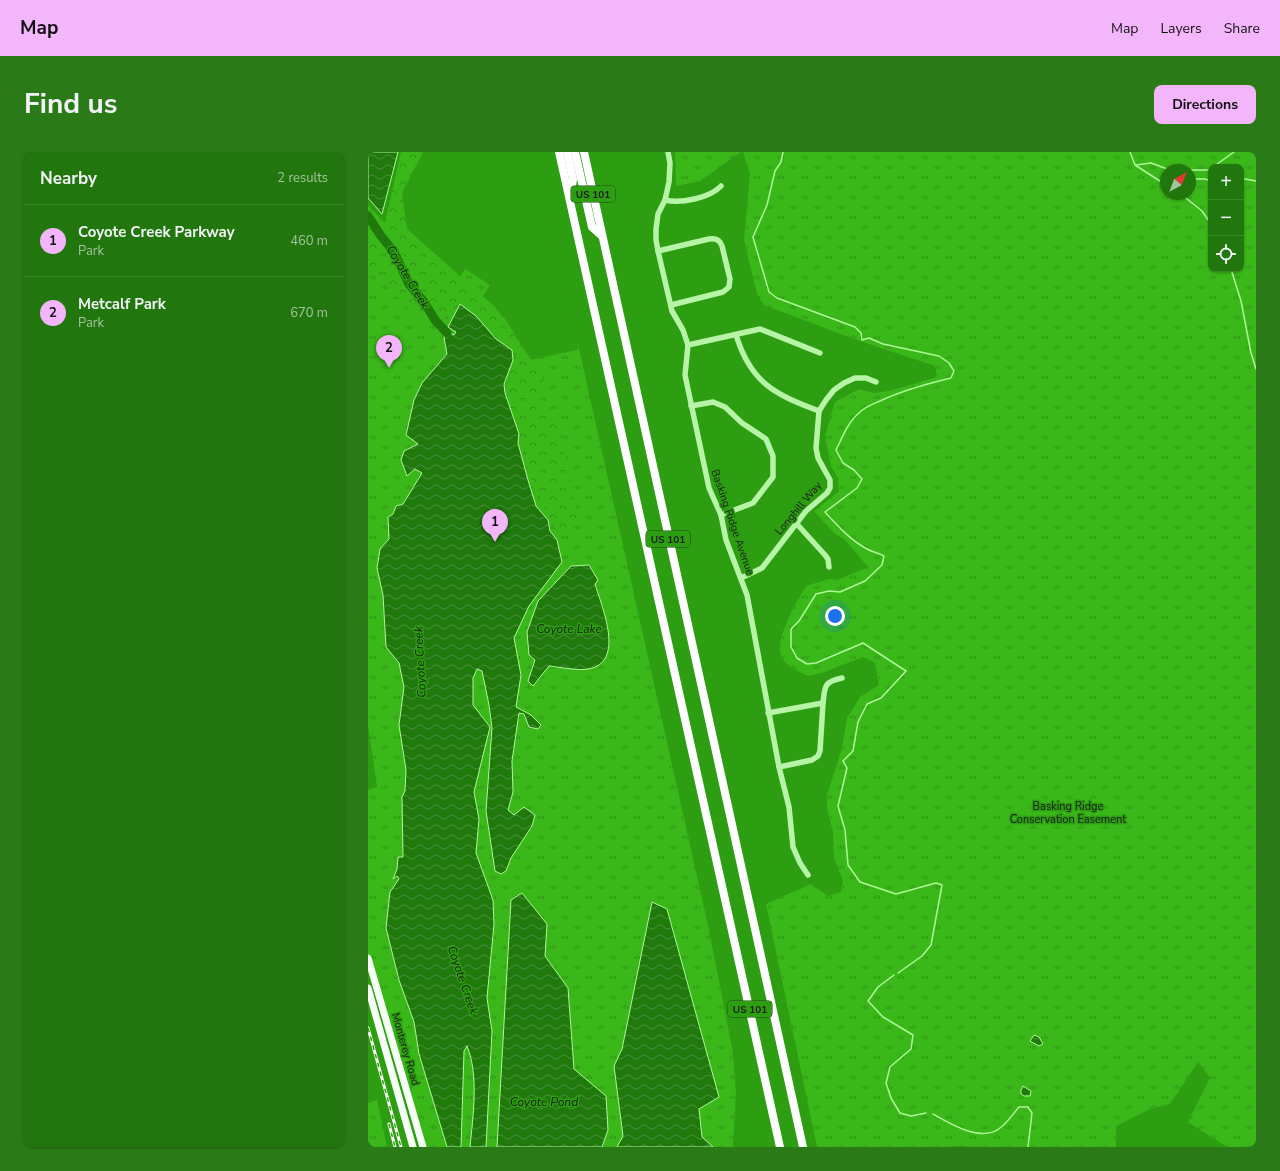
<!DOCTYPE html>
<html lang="en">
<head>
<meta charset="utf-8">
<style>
	:root { --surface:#22760e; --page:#2a7b17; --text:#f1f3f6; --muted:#a2c49e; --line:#3f882e; --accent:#f4b6fa }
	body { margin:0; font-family:"Nunito Sans",sans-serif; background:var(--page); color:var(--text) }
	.controls { position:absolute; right:12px; top:12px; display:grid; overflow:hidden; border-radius:8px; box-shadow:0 1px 3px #0004 }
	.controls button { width:36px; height:36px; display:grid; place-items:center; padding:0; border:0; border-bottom:1px solid var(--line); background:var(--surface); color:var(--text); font:20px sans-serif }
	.compass { position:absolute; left:792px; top:12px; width:36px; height:36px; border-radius:50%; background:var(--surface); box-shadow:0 1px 3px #0004; rotate:42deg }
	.you { position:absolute; left:467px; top:464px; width:14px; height:14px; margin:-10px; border:3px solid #fff; border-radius:50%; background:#1a73e8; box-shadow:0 0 0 6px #1a73e833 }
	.badge { display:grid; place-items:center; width:26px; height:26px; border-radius:50%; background:var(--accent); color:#111; font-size:13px; font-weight:700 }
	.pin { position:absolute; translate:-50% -33px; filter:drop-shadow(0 1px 2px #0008) }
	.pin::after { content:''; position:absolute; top:21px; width:14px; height:12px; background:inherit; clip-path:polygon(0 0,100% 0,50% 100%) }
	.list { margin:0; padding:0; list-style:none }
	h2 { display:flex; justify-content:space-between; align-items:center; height:52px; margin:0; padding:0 16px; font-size:17px }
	h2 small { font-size:13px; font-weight:400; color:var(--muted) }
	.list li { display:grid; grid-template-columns:26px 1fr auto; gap:12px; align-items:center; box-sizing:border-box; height:72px; padding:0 16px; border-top:1px solid var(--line) }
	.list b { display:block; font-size:15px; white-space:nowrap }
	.list p { margin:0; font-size:13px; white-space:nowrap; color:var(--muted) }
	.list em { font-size:13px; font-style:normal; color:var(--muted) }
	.icon { flex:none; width:22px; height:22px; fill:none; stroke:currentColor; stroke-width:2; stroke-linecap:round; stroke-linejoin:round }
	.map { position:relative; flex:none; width:888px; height:995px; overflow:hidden; border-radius:8px }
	header { display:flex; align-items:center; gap:24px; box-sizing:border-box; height:56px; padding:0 20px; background:var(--accent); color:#111 }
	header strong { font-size:19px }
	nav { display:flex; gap:22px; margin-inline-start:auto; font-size:14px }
	.intro { display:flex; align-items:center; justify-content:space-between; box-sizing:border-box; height:96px; padding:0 24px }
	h1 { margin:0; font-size:28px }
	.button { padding:10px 18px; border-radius:8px; background:var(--accent); color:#111; font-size:14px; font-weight:700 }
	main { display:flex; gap:24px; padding:0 24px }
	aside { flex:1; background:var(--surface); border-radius:8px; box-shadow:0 1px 3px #0004 }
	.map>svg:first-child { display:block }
	.grass { fill:url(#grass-tufts); fill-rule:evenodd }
	.forest { fill:url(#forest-crowns) }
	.water { fill:url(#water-waves); stroke:#aef799 }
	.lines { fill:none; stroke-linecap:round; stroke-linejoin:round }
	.stream { stroke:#aef799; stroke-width:1.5 }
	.river { stroke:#1f790b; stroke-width:9 }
	.minor { stroke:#b7f4a7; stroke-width:5.5 }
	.major { stroke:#f6fff5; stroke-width:7 }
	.highway { stroke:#fff; stroke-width:8 }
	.rail-casing { stroke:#fff; stroke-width:3 }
	.rail { stroke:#2d9d12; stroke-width:1.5; stroke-dasharray:4.5; stroke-linecap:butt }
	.labels { text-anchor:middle; stroke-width:3; stroke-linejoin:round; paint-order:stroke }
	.shield { fill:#2d9d12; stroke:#22431a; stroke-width:1 }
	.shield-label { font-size:10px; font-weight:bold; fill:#1d1d1d }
	.street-label { font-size:11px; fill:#1d1d1d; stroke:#2d9d12 }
	.park-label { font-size:11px; fill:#1b1d1b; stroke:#2d9d12 }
	.water-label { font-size:12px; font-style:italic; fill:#1a1d19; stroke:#2d9d12 }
</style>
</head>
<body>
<header>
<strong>Map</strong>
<nav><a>Map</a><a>Layers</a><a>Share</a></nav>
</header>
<div class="intro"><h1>Find us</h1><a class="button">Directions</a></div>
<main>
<aside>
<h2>Nearby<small>2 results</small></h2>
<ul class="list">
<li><span class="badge">1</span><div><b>Coyote Creek Parkway</b><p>Park</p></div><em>460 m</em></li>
<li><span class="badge">2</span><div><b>Metcalf Park</b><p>Park</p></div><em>670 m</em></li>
</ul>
</aside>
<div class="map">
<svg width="888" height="995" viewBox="0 0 888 995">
	<defs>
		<pattern id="grass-tufts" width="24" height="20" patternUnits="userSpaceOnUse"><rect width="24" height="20" fill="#3ab719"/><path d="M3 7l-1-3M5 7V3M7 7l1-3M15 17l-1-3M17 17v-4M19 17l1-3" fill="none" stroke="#309416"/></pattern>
		<pattern id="forest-crowns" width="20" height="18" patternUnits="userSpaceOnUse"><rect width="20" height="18" fill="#3ab719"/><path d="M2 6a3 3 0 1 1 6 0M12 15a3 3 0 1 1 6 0" fill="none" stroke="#309416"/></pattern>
		<pattern id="water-waves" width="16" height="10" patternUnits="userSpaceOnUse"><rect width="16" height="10" fill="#1f790b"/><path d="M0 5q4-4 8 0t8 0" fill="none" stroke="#4e8d40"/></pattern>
	</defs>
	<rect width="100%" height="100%" fill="#2d9d12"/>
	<g class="grass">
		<path d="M307 0H373L332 29 308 34Z"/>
		<path d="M375 0H888V995H859L820 970 842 926 830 910 802 952 782 957 748 974V995H610L587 994 580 995H449L398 752 443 732 460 744 473 740 475 728 466 706 465 680 459 656V643L474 596 479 566 492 545 511 533 507 511 495 505 454 521 440 524C432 520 422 516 416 509 402 492 429 450 438 434L461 427 469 428 500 415 476 387 467 382 446 359 471 339 470 326 463 314 457 284 467 250 491 237 506 241 521 239 569 225 567 214 486 187 396 153 389 142 376 88 382 21ZM843 15H873V117H843ZM798 18H822V42H798Z"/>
		<path d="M0 69 63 170 97 117 122 133 115 144 138 168 162 208 209 198 210 192 341 778 365 901 368 941 365 995H56L0 805V638L9 635 0 573Z"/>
		<path d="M9 948 19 995H0V951Z"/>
	</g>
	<path class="forest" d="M33 0H55L34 41 39 77 127 155 175 225 194 288 210 368 189 380 160 320 135 224 149 206 119 174 86 149 76 167 58 174 0 115V53L17 71Z"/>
	<g class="water">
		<path d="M0 0H30L14 62 0 46Z"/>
		<path d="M92 152 108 164 128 187 144 198 145 208 136 232 137 241 151 282 150 291 160 328 168 354 180 368 182 379 189 388 194 410 161 454 146 486 153 523 148 555 163 563 173 573 170 577 161 575 156 562 151 561 144 609 145 640 140 658 146 663 156 655 167 663 164 674 143 706 138 719 133 722 127 719 118 659 124 576 121 553 114 519 109 517 105 526V553L122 575 106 640 111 667 108 701 125 748 126 772 119 846 124 879 118 995H102C105 964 111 923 99 894L96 899 93 995H79L51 902 46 870 31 828 18 776 22 740 31 727 29 724 25 727 29 717 30 705H35L34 645 37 639 38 618 31 573 36 535 31 511 18 495 15 443 9 416 12 397 21 387 20 365 25 362 28 354 35 352 54 321 47 317 39 324 33 308 36 299 50 292 38 283 46 248 54 231 79 202 76 186 80 180 86 183 88 180 80 175Z"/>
		<path d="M221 413 230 428 227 432C234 455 258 511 220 517 211 519 191 515 181 514L165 534 160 529 167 508 161 503 159 480 170 449 203 414Z"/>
		<path d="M154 741 179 772 177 804 200 836 206 917 238 944 240 978 234 995H129L143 748Z"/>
		<path d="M284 750 299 757 351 945 331 957 334 985 345 995H249L255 984 246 914 254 897Z"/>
		<path d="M666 883 671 885 675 892 671 894 662 889Z"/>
		<path d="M655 934 663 939 662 944H656L653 942V938Z"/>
	</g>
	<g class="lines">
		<g class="stream">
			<path d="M415 0 413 10 407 19 399 53 385 85 401 140 409 146 487 175 493 181 494 188 501 186 515 192 571 204 581 211 586 219 583 226C558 232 535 238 512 249 505 252 496 255 491 261 480 270 474 286 468 298L475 311 486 318 494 327 489 336 457 360C470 374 482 388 499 397 504 400 511 401 516 404L514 413 497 429 472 440 461 439 448 442 431 469 423 477V495L429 506 439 512 448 511 495 491 538 519 513 546 499 552 490 570 485 599 475 609 479 616 470 654 477 678 480 713 492 730 528 742 568 731 574 733 563 793 554 804 530 821"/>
			<path d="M762 0 767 13 798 33"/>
			<path d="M768 13 783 11 802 18"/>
			<path d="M845 15 866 0"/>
			<path d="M822 18H840L843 17"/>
			<path d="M822 27H837L843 29"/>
			<path d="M873 27H877L888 29"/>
			<path d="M813 42 834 59 843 72"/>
			<path d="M863 117 873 149 883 201 888 217"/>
			<path d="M526 823 510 835 500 849 515 865 545 883 543 897 522 915 518 931 523 946 532 961 543 964 558 961"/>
			<path d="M565 962C582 972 614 991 632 976 639 971 645 962 651 955H660L664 961 660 995"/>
		</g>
		<path class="river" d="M0 64 13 84 26 100 41 132 56 150 67 168 79 181"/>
		<g class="minor">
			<path d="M300 0 302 11 301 30 297 48 290 62 288 77V88L290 99 304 159 315 178 320 193 317 223 341 336 353 363 358 388 379 443 411 615 421 655 425 695 432 711 440 723"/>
			<path d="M297 48C312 52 342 46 353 34"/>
			<path d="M290 99 341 87C347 86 352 88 354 94L362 127 361 135 355 140 303 153"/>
			<path d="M368 183C383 231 406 242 451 259"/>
			<path d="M320 193 392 177 452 201"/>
			<path d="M323 254 345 250 357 255 374 271 398 287 405 304V325L385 351 353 363"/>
			<path d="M428 371 457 403 460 407 461 415"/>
			<path d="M373 426 394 416 438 359 459 341 462 336V328L450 306 448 296 451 259 458 248 466 238 476 231 487 226H498L508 230"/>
			<path d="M455 551C457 535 455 530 474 526"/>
			<path d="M400 561 455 551 452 599 450 604 444 608 411 615"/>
		</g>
		<g class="major">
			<path d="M0 806 55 995"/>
			<path d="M0 836 45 995"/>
		</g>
		<g class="highway">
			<path d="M191 0 412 995"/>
			<path d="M199 0 205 27 203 42"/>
			<path d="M207 0 224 75 234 84"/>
			<path d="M216 0 435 995"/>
		</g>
		<g class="rail-casing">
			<g id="rail">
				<path d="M0 876 33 995"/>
				<path d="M21 972 27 995"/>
			</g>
		</g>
		<use href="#rail" class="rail"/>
	</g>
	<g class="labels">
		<g class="shield">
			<rect x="203" y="34" width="44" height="16" rx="3"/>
			<rect x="278" y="379" width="44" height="16" rx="3"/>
			<rect x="360" y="849" width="44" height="16" rx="3"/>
		</g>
		<g class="shield-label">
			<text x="225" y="46">US 101</text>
			<text x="300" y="391">US 101</text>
			<text x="382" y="861">US 101</text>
		</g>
		<g class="street-label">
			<text transform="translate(430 356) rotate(-50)" y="4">Longhill Way</text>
			<text transform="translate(365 370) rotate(71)" y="4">Basking Ridge Avenue</text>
			<text transform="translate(38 897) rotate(74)" y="4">Monterey Road</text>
		</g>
		<g class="park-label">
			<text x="700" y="658">Basking Ridge<tspan x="700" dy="13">Conservation Easement</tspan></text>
		</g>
		<g class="water-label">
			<text transform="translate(40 125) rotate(59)" y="4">Coyote Creek</text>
			<text x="201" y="481">Coyote Lake</text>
			<text transform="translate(52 510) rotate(-93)" y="4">Coyote Creek</text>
			<text transform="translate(95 828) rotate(71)" y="4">Coyote Creek</text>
			<text x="176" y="954">Coyote Pond</text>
		</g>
	</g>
</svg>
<div class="controls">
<button>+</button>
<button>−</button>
<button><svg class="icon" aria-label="locate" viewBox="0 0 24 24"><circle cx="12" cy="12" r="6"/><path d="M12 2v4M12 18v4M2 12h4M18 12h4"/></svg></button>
</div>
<svg class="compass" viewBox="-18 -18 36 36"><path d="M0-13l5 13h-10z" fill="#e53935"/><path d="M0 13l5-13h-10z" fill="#a2c49e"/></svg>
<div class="you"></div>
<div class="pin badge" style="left:127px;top:390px">1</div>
<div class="pin badge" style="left:21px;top:216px">2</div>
</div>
</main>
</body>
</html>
